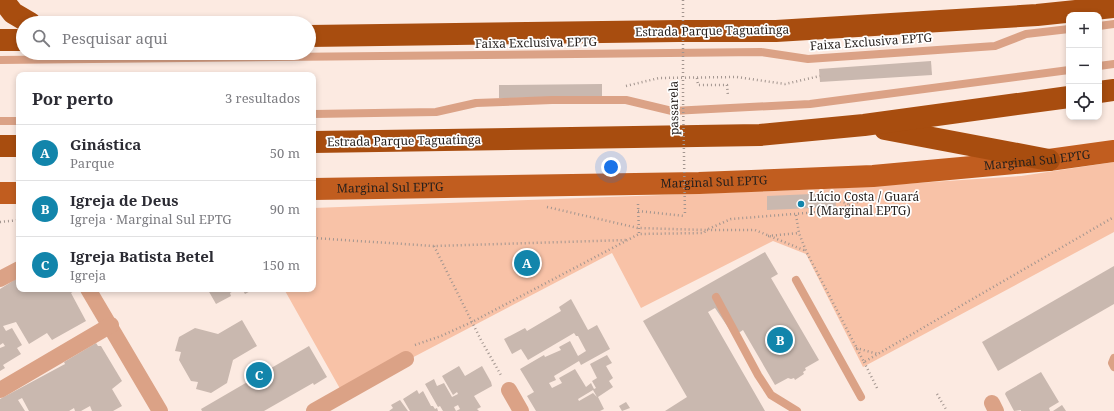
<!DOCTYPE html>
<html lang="pt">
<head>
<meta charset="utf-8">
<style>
	:root { --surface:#fff; --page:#f2f2f3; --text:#2b2b33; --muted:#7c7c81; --line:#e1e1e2; --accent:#1285ab }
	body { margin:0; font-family:"Noto Serif",serif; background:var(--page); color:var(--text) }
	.controls { position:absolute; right:12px; top:12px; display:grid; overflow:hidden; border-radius:8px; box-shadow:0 2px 6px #0003 }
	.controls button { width:36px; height:36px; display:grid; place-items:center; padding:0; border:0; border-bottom:1px solid var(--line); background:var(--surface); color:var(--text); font:20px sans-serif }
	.you { position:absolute; left:611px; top:167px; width:14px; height:14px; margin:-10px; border:3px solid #fff; border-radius:50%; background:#1a73e8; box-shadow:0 0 0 6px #1a73e833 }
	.badge { display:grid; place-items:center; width:26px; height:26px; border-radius:50%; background:var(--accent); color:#fff; font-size:13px; font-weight:700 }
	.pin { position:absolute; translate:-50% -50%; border:2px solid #fff; box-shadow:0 1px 4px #0006 }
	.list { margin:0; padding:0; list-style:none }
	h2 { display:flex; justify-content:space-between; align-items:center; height:52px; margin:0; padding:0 16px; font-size:17px }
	h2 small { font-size:13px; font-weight:400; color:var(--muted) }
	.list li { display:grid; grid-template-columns:26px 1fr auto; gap:12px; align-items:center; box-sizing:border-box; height:56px; padding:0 16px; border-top:1px solid var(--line) }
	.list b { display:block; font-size:15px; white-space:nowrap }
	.list p { margin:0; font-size:13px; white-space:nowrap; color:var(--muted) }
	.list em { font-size:13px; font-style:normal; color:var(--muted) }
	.icon { flex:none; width:22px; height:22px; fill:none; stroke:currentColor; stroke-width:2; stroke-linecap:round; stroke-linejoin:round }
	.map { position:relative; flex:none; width:1114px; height:411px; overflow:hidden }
	.search { position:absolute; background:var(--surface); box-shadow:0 2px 6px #0003; left:16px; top:16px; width:300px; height:44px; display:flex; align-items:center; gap:10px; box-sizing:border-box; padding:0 14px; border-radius:22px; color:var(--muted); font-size:15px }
	.panel { position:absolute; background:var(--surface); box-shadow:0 2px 6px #0003; left:16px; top:72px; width:300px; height:220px; border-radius:8px }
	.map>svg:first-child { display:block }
	.green { fill:#f8c2a7 }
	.building { fill:#c9b8af; fill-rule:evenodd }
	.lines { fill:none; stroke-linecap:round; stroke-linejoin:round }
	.path { stroke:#a2958f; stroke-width:2.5; stroke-dasharray:1 3; stroke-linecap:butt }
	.service { stroke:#dba286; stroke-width:8 }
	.minor { stroke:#dba286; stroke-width:16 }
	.primary { stroke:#c15d1f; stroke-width:22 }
	.motorway { stroke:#a84d0f; stroke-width:22 }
	.path-bridge { stroke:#a2958f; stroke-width:2.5; stroke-dasharray:1 3; stroke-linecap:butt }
	.poi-dot { fill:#1285ab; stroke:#fff; stroke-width:1.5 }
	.labels { text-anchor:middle; stroke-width:3.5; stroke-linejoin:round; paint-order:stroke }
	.street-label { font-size:12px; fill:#251f1c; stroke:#fff }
	.poi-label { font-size:12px; fill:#251f1c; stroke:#fff; text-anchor:start }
</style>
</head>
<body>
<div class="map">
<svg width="1114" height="411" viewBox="0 0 1114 411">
	<rect width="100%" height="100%" fill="#fceae1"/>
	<path class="green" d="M1114 162V232L863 367 806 254 773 241 641 308 612 253 343 394 284 289H313V208L827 189 1021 176Z"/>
	<g class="building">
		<path d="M931 61 932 75 820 82 819 69Z"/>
		<path d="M602 84V97L499 98V85Z"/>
		<path d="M835 193 836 207 767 210V196Z"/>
		<path d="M765 252 778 274 771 278 819 360 805 368 806 370 803 372 804 374 795 380 794 378 791 379 788 378 775 385 743 330 734 336 715 308 708 312 765 411H665L687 397 643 321Z"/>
		<path d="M1114 266V304L998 371 982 342Z"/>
		<path d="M16 279 19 289 23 292 28 289H77L71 293 86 321 52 340 47 333 29 344 16 322 3 326 6 331 12 328 22 345 17 348 21 354 3 365 5 368 0 371V348L5 346 3 343 0 345V289Z"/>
		<path d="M210 289H237L230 293 231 296 216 304 208 290Z"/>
		<path d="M242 289H254L245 294Z"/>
		<path d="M571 299 588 330 597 325 610 349 581 365 579 361 554 376 556 380 549 383 552 388 562 383 559 378 575 369 586 387 591 383 594 389 596 388 592 381 597 378 590 364 607 355 612 363 606 366 613 378 609 381 613 387 598 397 604 409 600 411H536L527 396 534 392 520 369 544 355 545 357 561 350 559 347 570 341 578 356 586 351 578 336H576L574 333 528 360 521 349 512 354 504 339 525 328 527 331 561 311 559 307ZM593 390 597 397 593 393 579 401 578 399Z"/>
		<path d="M242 320 257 346 233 360 227 383 211 393 196 389 198 382 191 381 179 360 181 352 175 351 179 337 195 328 218 334Z"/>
		<path d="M96 343 98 346H101L122 381 112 389 122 406 113 411H92L90 406 81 411H75L74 408 69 411H29L22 398 18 400 25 411H0V399L65 364 67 368 64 362Z"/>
		<path d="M309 346 327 377 314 385 313 383 264 411H202L201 409Z"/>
		<path d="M459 366 465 376 482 366 491 382 492 386 474 396 481 407 477 409 479 411H456L460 409 458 405 454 407 456 411H443L440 406 438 407 425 384 434 379 437 386 444 383 452 397 458 394 457 392 453 395 442 376Z"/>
		<path d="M1041 372 1059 402 1049 408 1050 411H1021V410L1014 411 1005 394 1006 392Z"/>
		<path d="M417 390 419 394 423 391 431 406H433L435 409 437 408 438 411H410L403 399Z"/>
		<path d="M400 400 408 411H389L393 408 391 405Z"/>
		<path d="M626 402 630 408 622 411 619 406Z"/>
		<path d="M1062 405 1066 411H1053Z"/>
	</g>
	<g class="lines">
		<g class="path">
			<path d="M697 78 698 85H727L728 96"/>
			<path d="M626 86 659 78 737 77 785 84 820 76"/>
			<path d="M836 200 849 204"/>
			<path d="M638 204 639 234"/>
			<path d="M547 207 638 228 706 230 731 219 831 211 870 198"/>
			<path d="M638 211 685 216"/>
			<path d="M796 215 799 233 806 251 864 362 1114 217"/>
			<path d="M0 222 19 220"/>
			<path d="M768 236 799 233"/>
			<path d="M313 238 434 246 626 240"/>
			<path d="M434 246 481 340 502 377"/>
			<path d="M415 345 441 336 472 322 639 234 704 233 706 230H755L806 251"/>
			<path d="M856 348 878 354"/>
			<path d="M864 362 877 388"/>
			<path d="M937 394 947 411"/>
		</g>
		<g class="service">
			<path d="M1099 26 1114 24"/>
			<path d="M0 60 761 52 808 59 995 46 1026 34 1069 29"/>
			<path d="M1099 66 1114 64"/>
			<path d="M313 114 436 112 476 103 552 100H626L672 111 810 104 1069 70"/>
			<path d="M0 121H19"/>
			<path d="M796 280 861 397"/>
			<path d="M716 297 758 375 771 395 797 411"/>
			<path d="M1114 358 1112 363 1114 367"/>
		</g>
		<g class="minor">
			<path d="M0 279 19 269"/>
			<path d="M88 289 160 411"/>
			<path d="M0 390 111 325"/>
			<path d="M509 390 521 411"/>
			<path d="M992 403 996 411"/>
			<path d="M314 411 406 359"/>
		</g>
		<g class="primary">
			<path id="s1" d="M313 189 699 183 873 176 1049 160 1114 151"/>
			<path d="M0 193H19"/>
		</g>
		<g class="motorway">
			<path d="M3 0 13 13 30 23"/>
			<path d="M309 36 678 31H776L1037 15 1114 7"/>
			<path d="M0 40H23"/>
			<path d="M1099 92 1114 90"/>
			<path d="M885 129 1049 160"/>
			<path d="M313 142 760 135 864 125 1069 97"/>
			<path d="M0 146H19"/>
		</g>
		<path class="path-bridge" d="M683 0V97L685 216"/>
	</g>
	<circle class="poi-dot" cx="801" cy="204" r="4"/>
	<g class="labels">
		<g class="street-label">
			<text transform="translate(712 31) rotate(-1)" y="4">Estrada Parque Taguatinga</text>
			<text transform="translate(871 42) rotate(-4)" y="4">Faixa Exclusiva EPTG</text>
			<text transform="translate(536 43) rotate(-1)" y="4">Faixa Exclusiva EPTG</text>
			<text transform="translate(674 108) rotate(-91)" y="4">passarela</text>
			<text transform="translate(404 141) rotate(-1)" y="4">Estrada Parque Taguatinga</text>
			<text dy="4" stroke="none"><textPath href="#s1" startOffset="725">Marginal Sul EPTG</textPath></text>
			<text dy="4" stroke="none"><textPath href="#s1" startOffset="401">Marginal Sul EPTG</textPath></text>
			<text dy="4" stroke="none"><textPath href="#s1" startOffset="77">Marginal Sul EPTG</textPath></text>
		</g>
		<g class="poi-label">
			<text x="809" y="201">Lúcio Costa / Guará<tspan x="809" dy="14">I (Marginal EPTG)</tspan></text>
		</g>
	</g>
</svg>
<div class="controls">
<button>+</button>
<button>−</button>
<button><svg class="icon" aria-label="locate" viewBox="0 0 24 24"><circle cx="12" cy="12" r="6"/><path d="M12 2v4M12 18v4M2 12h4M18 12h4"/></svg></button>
</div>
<div class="you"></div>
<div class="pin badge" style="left:527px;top:263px">A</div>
<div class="pin badge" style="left:780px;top:340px">B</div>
<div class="pin badge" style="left:259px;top:375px">C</div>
<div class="search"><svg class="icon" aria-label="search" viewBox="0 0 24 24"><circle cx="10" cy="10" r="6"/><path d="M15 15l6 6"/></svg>Pesquisar aqui</div>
<section class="panel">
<h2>Por perto<small>3 resultados</small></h2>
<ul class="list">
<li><span class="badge">A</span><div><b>Ginástica</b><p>Parque</p></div><em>50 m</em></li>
<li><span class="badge">B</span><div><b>Igreja de Deus</b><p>Igreja · Marginal Sul EPTG</p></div><em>90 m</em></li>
<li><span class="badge">C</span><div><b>Igreja Batista Betel</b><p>Igreja</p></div><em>150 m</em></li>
</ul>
</section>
</div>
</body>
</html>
